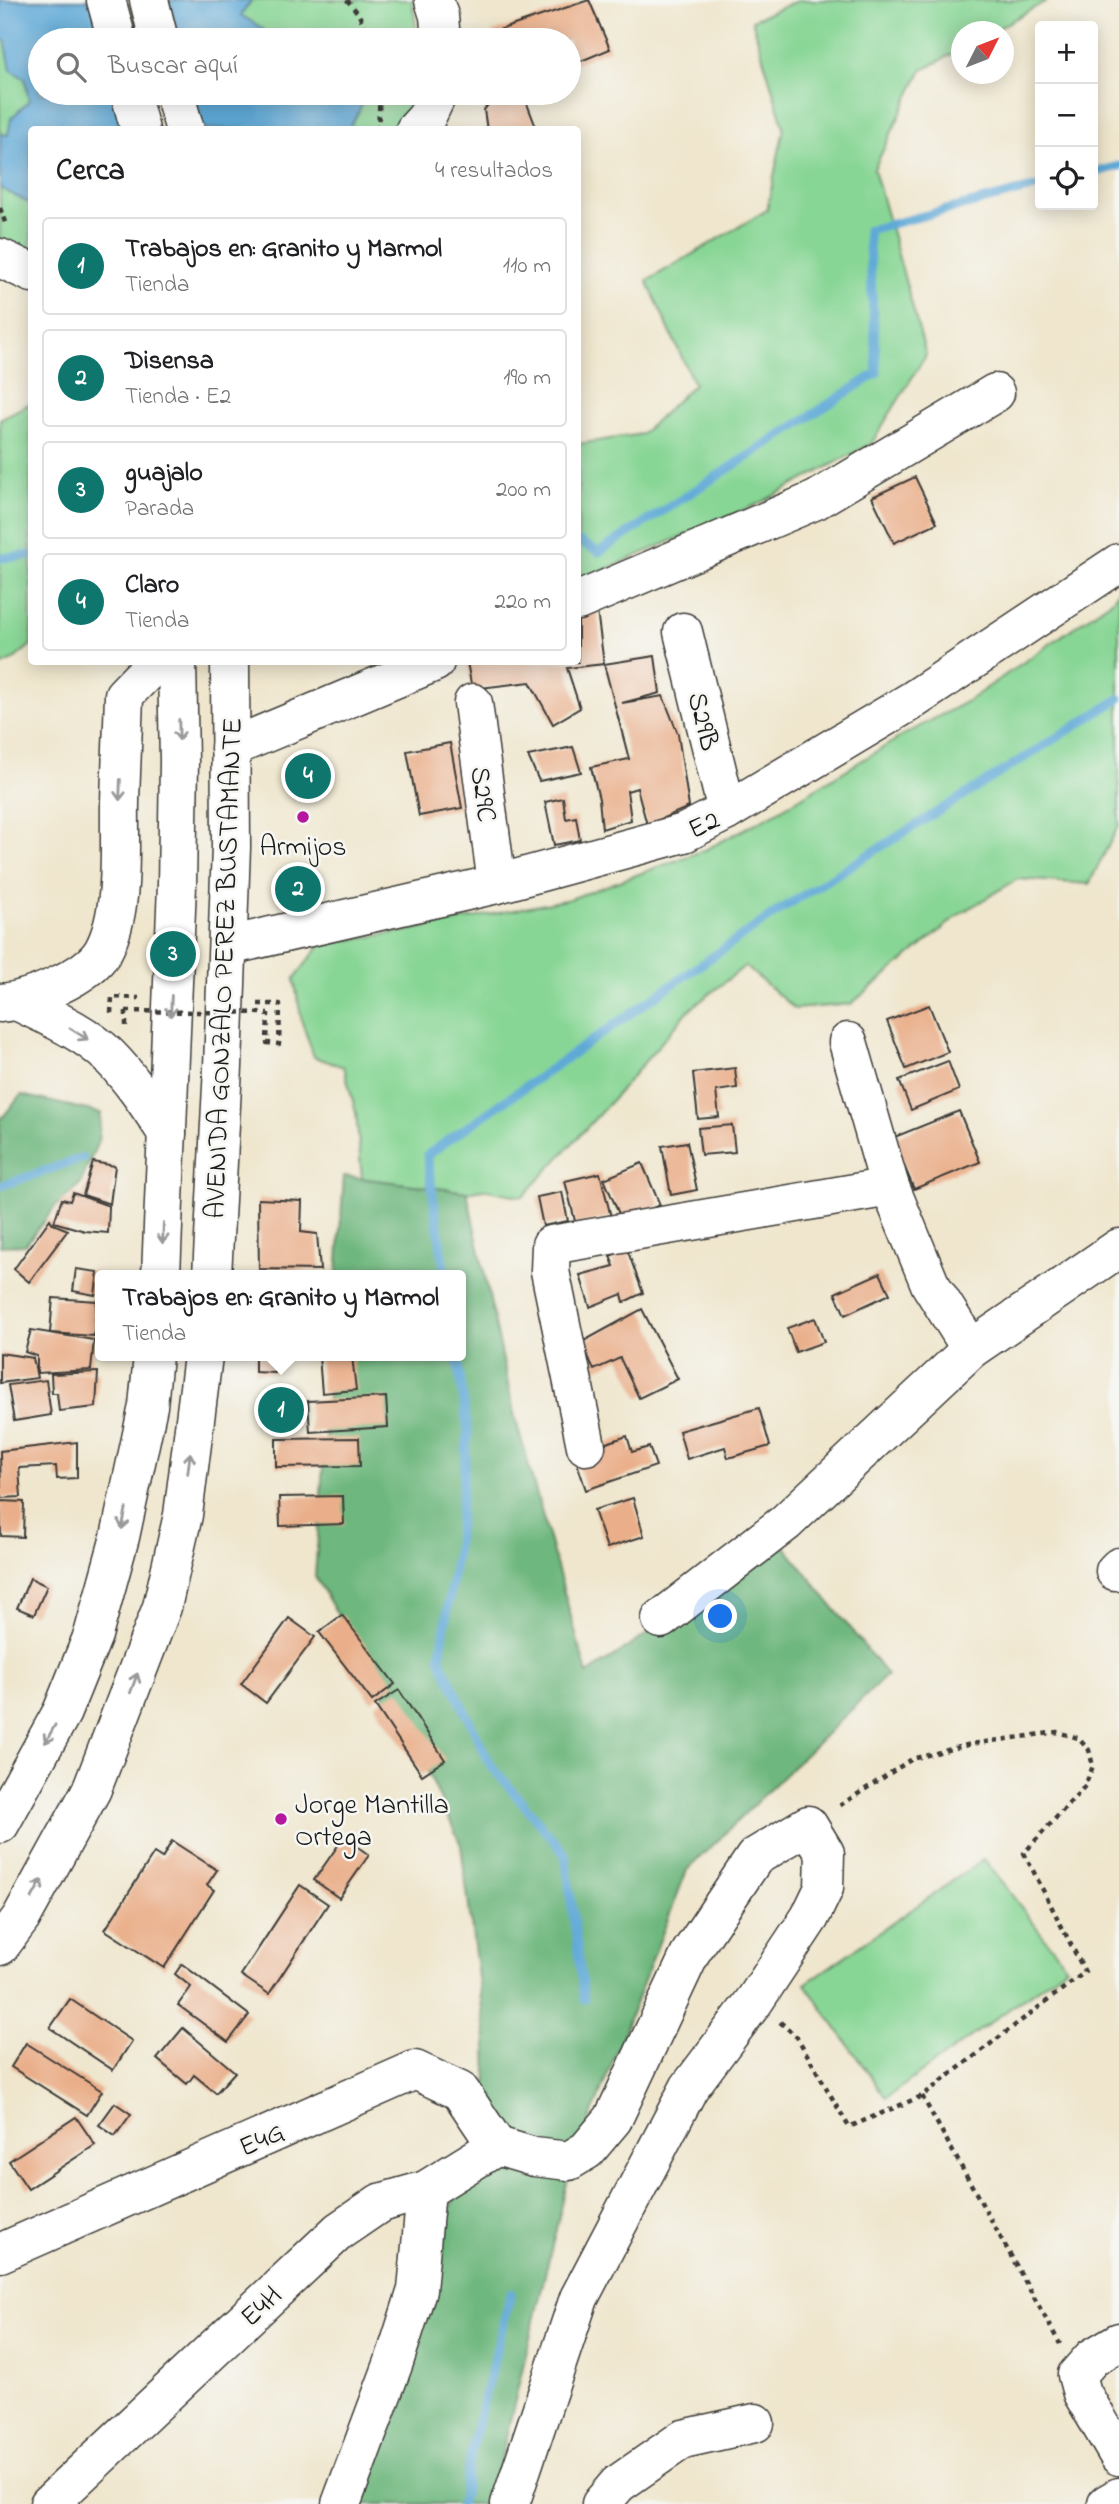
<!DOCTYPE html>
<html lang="es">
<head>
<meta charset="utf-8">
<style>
	:root { --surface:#fff; --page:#f2f2f2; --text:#202124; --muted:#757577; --line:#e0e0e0; --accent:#0f766e }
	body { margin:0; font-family:"Indie Flower",sans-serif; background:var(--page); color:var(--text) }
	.controls { position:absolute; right:21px; top:21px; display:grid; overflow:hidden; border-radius:7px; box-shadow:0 4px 18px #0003 }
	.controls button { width:63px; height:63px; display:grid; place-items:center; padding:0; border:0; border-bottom:2px solid var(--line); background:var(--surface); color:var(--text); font:35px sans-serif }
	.compass { position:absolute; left:951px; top:21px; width:63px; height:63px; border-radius:50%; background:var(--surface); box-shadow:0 4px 18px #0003; rotate:48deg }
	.you { position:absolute; left:721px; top:1617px; width:24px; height:24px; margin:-18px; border:5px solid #fff; border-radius:50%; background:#1a73e8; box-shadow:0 0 0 10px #1a73e833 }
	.badge { display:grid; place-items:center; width:46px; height:46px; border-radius:50%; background:var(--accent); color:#fff; font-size:23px; font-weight:700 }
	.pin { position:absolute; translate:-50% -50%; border:4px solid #fff; box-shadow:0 2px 7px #0006 }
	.popup { position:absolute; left:95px; top:1270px; width:371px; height:91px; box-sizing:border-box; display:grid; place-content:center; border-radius:7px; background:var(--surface); filter:drop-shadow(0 2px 5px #0005); font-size:23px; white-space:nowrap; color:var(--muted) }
	.popup b { font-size:26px; color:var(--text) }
	.popup::after { content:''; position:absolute; left:50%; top:100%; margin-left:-14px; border:14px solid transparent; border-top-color:var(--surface) }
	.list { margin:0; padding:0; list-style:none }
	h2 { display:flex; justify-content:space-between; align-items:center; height:91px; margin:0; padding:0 28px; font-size:30px }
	h2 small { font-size:23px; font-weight:400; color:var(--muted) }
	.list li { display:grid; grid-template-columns:46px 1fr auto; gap:21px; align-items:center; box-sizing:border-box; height:98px; margin:0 14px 14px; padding:0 14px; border:2px solid var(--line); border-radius:7px }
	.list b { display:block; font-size:26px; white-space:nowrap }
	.list p { margin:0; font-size:23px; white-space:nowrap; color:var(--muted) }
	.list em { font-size:23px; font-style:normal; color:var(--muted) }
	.icon { flex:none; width:38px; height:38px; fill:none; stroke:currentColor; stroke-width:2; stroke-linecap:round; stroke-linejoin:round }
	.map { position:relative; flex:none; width:1119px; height:2504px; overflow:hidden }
	.search { position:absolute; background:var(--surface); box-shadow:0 4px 18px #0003; left:28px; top:28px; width:553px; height:77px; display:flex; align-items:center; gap:18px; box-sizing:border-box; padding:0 24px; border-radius:38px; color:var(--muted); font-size:26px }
	.panel { position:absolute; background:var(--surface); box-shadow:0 4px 18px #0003; left:28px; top:126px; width:553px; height:539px; border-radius:7px }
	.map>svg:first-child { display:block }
	.green { fill:#88d695; stroke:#527958; stroke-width:2 }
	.forest { fill:#6eb77e; stroke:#456a4d; stroke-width:2 }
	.water { fill:#5fa9d7; stroke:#3e627a; stroke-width:2 }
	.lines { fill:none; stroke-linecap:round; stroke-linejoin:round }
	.stream { stroke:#5fa9d7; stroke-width:9 }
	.building { fill:#eaaf8a }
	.minor-casing { stroke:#3c3a37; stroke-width:41 }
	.major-casing { stroke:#3c3a37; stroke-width:41 }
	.path { stroke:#3c3a37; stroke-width:4.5; stroke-dasharray:5 5; stroke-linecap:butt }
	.minor { stroke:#fff; stroke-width:38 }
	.major { stroke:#fff; stroke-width:38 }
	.path-bridge { stroke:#3c3a37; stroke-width:4.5; stroke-dasharray:5 5; stroke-linecap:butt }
	.oneway { stroke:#999 }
	.poi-dot { fill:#b5179e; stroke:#f6f6f2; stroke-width:2.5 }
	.labels { text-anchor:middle; stroke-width:5; stroke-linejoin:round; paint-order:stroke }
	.street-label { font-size:28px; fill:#1c1c1c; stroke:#f6f6f2 }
	.poi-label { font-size:28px; fill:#1c1c1c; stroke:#f6f6f2 }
</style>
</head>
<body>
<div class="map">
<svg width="1119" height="2504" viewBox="0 0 1119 2504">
	<rect width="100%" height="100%" fill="#f6f6f2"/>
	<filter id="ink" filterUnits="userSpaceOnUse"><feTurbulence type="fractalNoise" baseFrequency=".0143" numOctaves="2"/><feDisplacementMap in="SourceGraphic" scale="14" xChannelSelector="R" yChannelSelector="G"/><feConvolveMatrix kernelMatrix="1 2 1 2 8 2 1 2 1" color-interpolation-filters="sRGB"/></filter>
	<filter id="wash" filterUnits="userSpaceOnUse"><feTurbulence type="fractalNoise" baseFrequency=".00686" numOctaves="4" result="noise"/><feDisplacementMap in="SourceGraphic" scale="28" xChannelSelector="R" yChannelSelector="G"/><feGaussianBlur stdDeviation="1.57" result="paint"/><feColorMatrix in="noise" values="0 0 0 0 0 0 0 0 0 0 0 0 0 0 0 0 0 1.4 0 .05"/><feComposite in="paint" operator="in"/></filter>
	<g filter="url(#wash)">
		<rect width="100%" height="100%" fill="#efe6cd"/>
		<g class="green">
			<path d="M0 0 40 40V93L32 130 31 262 0 258Z"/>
			<path d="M169 0H412L418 40H179Z"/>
			<path d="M799 0H1048L993 31 962 32 961 49 921 71 874 169 926 355 871 444 758 504 578 581V444L642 434 694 384 647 281 767 210 784 128 752 20Z"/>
			<path d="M192 93H419L400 130 204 129Z"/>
			<path d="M31 403V645L13 660 0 666V419Z"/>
			<path d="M1119 591V825L1089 884 1018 879 960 914 851 1004 795 1009 745 966 688 1011 613 1099 523 1197 483 1189 467 1192 362 1178 356 1113 344 1067 314 1057 302 1022 294 979 321 944 407 931 570 899 705 850 777 812 907 733 968 701 1110 602Z"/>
			<path d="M984 1859 1067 1967 886 2098 805 1984Z"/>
		</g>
		<g class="forest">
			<path d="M21 1095 101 1113 98 1141 80 1185 56 1206 25 1245 0 1246V1120Z"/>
			<path d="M344 1176 467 1192 515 1417 587 1674 783 1544 887 1675 687 1870 570 2171 490 2504H365L440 2227 488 2133 486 2040 461 1845 428 1772 315 1576 331 1356H461V1275H337Z"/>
		</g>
		<g class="water">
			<path d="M0 0H91L104 40H40V93H121L132 129 32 130 31 204 0 188V134L8 135 11 118 29 101 25 79 11 70 5 40H0Z"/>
			<path d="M169 0H252L241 15 262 28 272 40H179Z"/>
			<path d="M192 93H365L359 111 348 130 206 129 201 125Z"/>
		</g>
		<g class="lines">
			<g class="stream">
				<path d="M1093 173 1119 166"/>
				<path d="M578 541 599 552 877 373 868 230 1040 186"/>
				<path d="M0 558 32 555"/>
				<path d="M0 1186 83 1158"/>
				<path d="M445 1275 427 1155 781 909 1119 699"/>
				<path d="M457 1356 468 1432 456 1554 440 1659 490 1764 565 1854 584 1999"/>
				<path d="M461 2504 475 2433 511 2293"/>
			</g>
		</g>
		<g id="blocks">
			<g class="building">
				<path d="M589 0 610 49 569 66V40H495L493 32Z"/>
				<path d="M497 93H523L537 130H487L484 110Z"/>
				<path d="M915 477 937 523 894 543 872 497Z"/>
				<path d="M596 603 604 664 567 668 580 708 553 724 530 682 472 689 467 662H578V610Z"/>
				<path d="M655 656 660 693 622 703 663 696 678 734 689 807 647 825 637 788 627 791 631 820 602 829 599 799 591 767 629 759 604 664Z"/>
				<path d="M450 743 462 808 419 816 407 751Z"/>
				<path d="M573 747 581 772 539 781 528 756Z"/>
				<path d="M563 798 566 819 576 817 580 840 554 845 545 802Z"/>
				<path d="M929 1005 948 1052 906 1069 887 1021Z"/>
				<path d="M948 1061 959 1090 911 1110 899 1080Z"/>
				<path d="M735 1068 737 1088 716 1091 719 1117 698 1119 693 1073Z"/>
				<path d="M959 1111 980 1162 914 1189 892 1138Z"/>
				<path d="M732 1125 735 1152 701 1155 698 1128Z"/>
				<path d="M687 1142 697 1190 671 1195 662 1146Z"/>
				<path d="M93 1162 115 1166 110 1204 83 1195Z"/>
				<path d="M642 1163 660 1205 622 1221 604 1179Z"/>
				<path d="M600 1173 611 1217 576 1225 565 1181Z"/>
				<path d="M562 1192 568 1221 543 1226 537 1197Z"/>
				<path d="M73 1193 109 1206 108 1233 85 1231 54 1222 62 1199 70 1201Z"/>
				<path d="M258 1199 302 1201 301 1232 317 1234 320 1270 259 1269Z"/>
				<path d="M50 1219 53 1224 68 1230 29 1282 14 1269Z"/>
				<path d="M627 1249 643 1293 624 1302 622 1294 590 1307 580 1275 614 1266 610 1256Z"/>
				<path d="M76 1269 98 1272 95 1295 73 1291Z"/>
				<path d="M880 1273 890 1294 845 1315 835 1293Z"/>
				<path d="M53 1298 97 1301 94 1336 50 1333Z"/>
				<path d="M642 1309 678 1379 639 1398 620 1358 594 1370 582 1342Z"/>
				<path d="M815 1318 824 1342 796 1352 787 1328Z"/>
				<path d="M31 1330 94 1340 91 1370 37 1373V1356L25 1352Z"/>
				<path d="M0 1353 33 1358 37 1378 0 1383Z"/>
				<path d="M255 1356H275V1373L255 1372Z"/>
				<path d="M319 1356H352L356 1390 322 1393Z"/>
				<path d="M98 1372 96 1407 59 1411 57 1393H52L51 1374Z"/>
				<path d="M46 1380 51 1415 14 1421 8 1385Z"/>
				<path d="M266 1392 298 1394 296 1427 264 1425Z"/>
				<path d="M386 1397 388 1427 310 1432 308 1401Z"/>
				<path d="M759 1408 770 1446 728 1458 725 1447 687 1459 679 1431Z"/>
				<path d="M627 1436 632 1452 649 1447 656 1466 586 1490 574 1454Z"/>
				<path d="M359 1438 360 1466 276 1467V1439Z"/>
				<path d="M77 1442V1478L57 1479 56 1466 19 1468 21 1497 1 1498 0 1451Z"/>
				<path d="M343 1496 344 1524 280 1526 279 1497Z"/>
				<path d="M633 1498 644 1536 607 1548 594 1510Z"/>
				<path d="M0 1501 24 1502 23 1537 1 1536Z"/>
				<path d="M30 1578 47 1586 34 1615 17 1608Z"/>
				<path d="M342 1615 395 1684 372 1701 319 1632Z"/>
				<path d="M289 1618 315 1637 266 1703 241 1684Z"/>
				<path d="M399 1690 445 1760 422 1775 375 1705Z"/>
				<path d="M344 1837 369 1855 339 1898 314 1880Z"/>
				<path d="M172 1841 217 1870 207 1885 214 1890 164 1968 105 1930 154 1853 162 1858Z"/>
				<path d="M300 1885 328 1904 269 1994 241 1975Z"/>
				<path d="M182 1964 249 2015 228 2042 178 2005 191 1987 175 1974Z"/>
				<path d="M70 1999 132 2041 113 2070 50 2028Z"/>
				<path d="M183 2028 235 2072 216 2093 194 2075 187 2084 157 2059Z"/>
				<path d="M26 2043 102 2091 87 2115 11 2067Z"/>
				<path d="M115 2103 131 2114 115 2136 99 2125Z"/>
				<path d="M76 2117 95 2145 28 2189 9 2161Z"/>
			</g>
		</g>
	</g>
	<g filter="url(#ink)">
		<use href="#blocks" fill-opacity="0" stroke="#3c3a37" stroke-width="2"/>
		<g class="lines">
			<g class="minor-casing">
				<g id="minor">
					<path d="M578 601 816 500 995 393"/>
					<path d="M683 632 727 811"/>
					<path d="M473 703 497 884"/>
					<path d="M230 748 435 662"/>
					<path d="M228 946 497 884 684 833 727 811 913 700 1119 563"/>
					<path d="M19 1002C49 1017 83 1031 108 1055 131 1078 149 1106 167 1133"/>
					<path d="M0 1003C29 1001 88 977 103 951 125 911 119 847 120 802 121 766 123 730 124 695L156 662"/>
					<path d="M848 1042 890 1187"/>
					<path d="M586 1446 550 1271 551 1245 890 1187 930 1284 971 1349"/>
					<path d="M1115 1571 1119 1567"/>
					<path d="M661 1619 785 1523 971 1349 1119 1248"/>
					<path d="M497 2146 534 2157 569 2161 587 2150 613 2119 691 1952 755 1857 808 1825 825 1853 824 1888 810 1917 755 2000 689 2088 579 2298 510 2504"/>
					<path d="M0 2253 415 2070 460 2091 497 2146"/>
					<path d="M1119 2342 1092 2358 1077 2375 1082 2393 1119 2456"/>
					<path d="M49 2504 339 2231 380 2203 426 2190 497 2146"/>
					<path d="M341 2504 394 2362 417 2290 426 2190"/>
					<path d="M601 2504 618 2484 683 2439 755 2423"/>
					<path d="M1107 2504 1119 2497"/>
				</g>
			</g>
			<g class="major-casing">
				<g id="major">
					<path d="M106 0 117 40"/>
					<path d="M149 0 159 40"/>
					<path d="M434 0 439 16 441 40"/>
					<path d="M130 93 140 130"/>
					<path d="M174 93 185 130"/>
					<path d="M415 130 426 118 438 93"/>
					<path d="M0 258 32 273"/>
					<path d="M161 1275 177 885 179 761 177 662"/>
					<path d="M212 1275 223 1067 231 847 230 662"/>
					<path d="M0 1824 62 1712 93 1635 120 1537 148 1406 153 1356"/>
					<path d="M0 1946 21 1918 92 1789 162 1607 183 1515 203 1356"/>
				</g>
			</g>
			<g class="path">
				<path d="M347 0 358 13 371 40"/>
				<path d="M378 130 380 93"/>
				<path d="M0 208 6 225"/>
				<path d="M258 1004H280L279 1044 267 1043 268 1013"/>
				<path d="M111 1013 112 997 139 998"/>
				<path d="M126 1026V1011"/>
				<path d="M780 2022 797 2037 849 2127 922 2096 1085 1972 1024 1853 1085 1786 1093 1766 1089 1750 1078 1738 1057 1732 971 1744 912 1759 836 1808"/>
				<path d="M922 2096 1060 2344"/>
			</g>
			<use href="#minor" class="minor"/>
			<use href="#major" class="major"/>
			<path class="path-bridge" d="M126 1011 268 1013"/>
		</g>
		<defs><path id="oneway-shaft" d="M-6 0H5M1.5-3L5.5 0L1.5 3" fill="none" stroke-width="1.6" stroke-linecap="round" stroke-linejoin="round" transform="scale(1.75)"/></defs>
		<g class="oneway">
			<use href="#oneway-shaft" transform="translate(179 730) rotate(89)"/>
			<use href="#oneway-shaft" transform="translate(120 790) rotate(92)"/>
			<use href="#oneway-shaft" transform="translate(171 1006) rotate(92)"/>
			<use href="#oneway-shaft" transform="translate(79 1034) rotate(32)"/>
			<use href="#oneway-shaft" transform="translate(163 1233) rotate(92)"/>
			<use href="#oneway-shaft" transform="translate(189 1463) rotate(-83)"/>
			<use href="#oneway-shaft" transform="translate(124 1519) rotate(102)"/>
			<use href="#oneway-shaft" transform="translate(134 1683) rotate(-70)"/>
			<use href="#oneway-shaft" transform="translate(50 1734) rotate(119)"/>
			<use href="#oneway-shaft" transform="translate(37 1889) rotate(-61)"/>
		</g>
	</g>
	<g class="poi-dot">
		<circle cx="303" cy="817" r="7"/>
		<circle cx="281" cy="1819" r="7"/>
	</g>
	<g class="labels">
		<g class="street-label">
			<text transform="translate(705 721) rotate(76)" y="10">S29B</text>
			<text transform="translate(485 794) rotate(82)" y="10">S29C</text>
			<text transform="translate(703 823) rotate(-26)" y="10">E2</text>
			<text transform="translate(222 968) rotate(-88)" y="10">AVENIDA GONZALO PEREZ BUSTAMANTE</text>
			<text transform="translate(261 2138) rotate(-24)" y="10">E4G</text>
			<text transform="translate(260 2305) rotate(-43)" y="10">E4H</text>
		</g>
		<g class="poi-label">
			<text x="303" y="855">Armijos</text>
			<text x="295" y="1813" text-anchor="start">Jorge Mantilla<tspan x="295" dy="32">Ortega</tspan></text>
		</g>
	</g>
</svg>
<div class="controls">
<button>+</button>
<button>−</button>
<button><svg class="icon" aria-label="locate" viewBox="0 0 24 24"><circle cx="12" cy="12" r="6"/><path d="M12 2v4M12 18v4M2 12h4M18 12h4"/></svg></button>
</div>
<svg class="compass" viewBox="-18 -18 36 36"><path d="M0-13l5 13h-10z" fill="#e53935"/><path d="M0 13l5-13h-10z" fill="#757577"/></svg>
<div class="you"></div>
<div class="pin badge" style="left:281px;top:1410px">1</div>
<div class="popup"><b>Trabajos en: Granito y Marmol</b>Tienda</div>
<div class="pin badge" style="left:298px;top:889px">2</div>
<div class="pin badge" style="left:173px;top:954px">3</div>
<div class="pin badge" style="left:308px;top:776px">4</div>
<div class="search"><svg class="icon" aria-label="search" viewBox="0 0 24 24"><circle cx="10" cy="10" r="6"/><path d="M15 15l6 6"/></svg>Buscar aquí</div>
<section class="panel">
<h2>Cerca<small>4 resultados</small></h2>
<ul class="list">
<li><span class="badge">1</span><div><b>Trabajos en: Granito y Marmol</b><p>Tienda</p></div><em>110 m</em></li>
<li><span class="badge">2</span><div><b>Disensa</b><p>Tienda · E2</p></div><em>190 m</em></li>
<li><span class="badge">3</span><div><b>guajalo</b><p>Parada</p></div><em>200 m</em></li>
<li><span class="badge">4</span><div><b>Claro</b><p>Tienda</p></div><em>220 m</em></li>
</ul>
</section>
</div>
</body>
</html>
